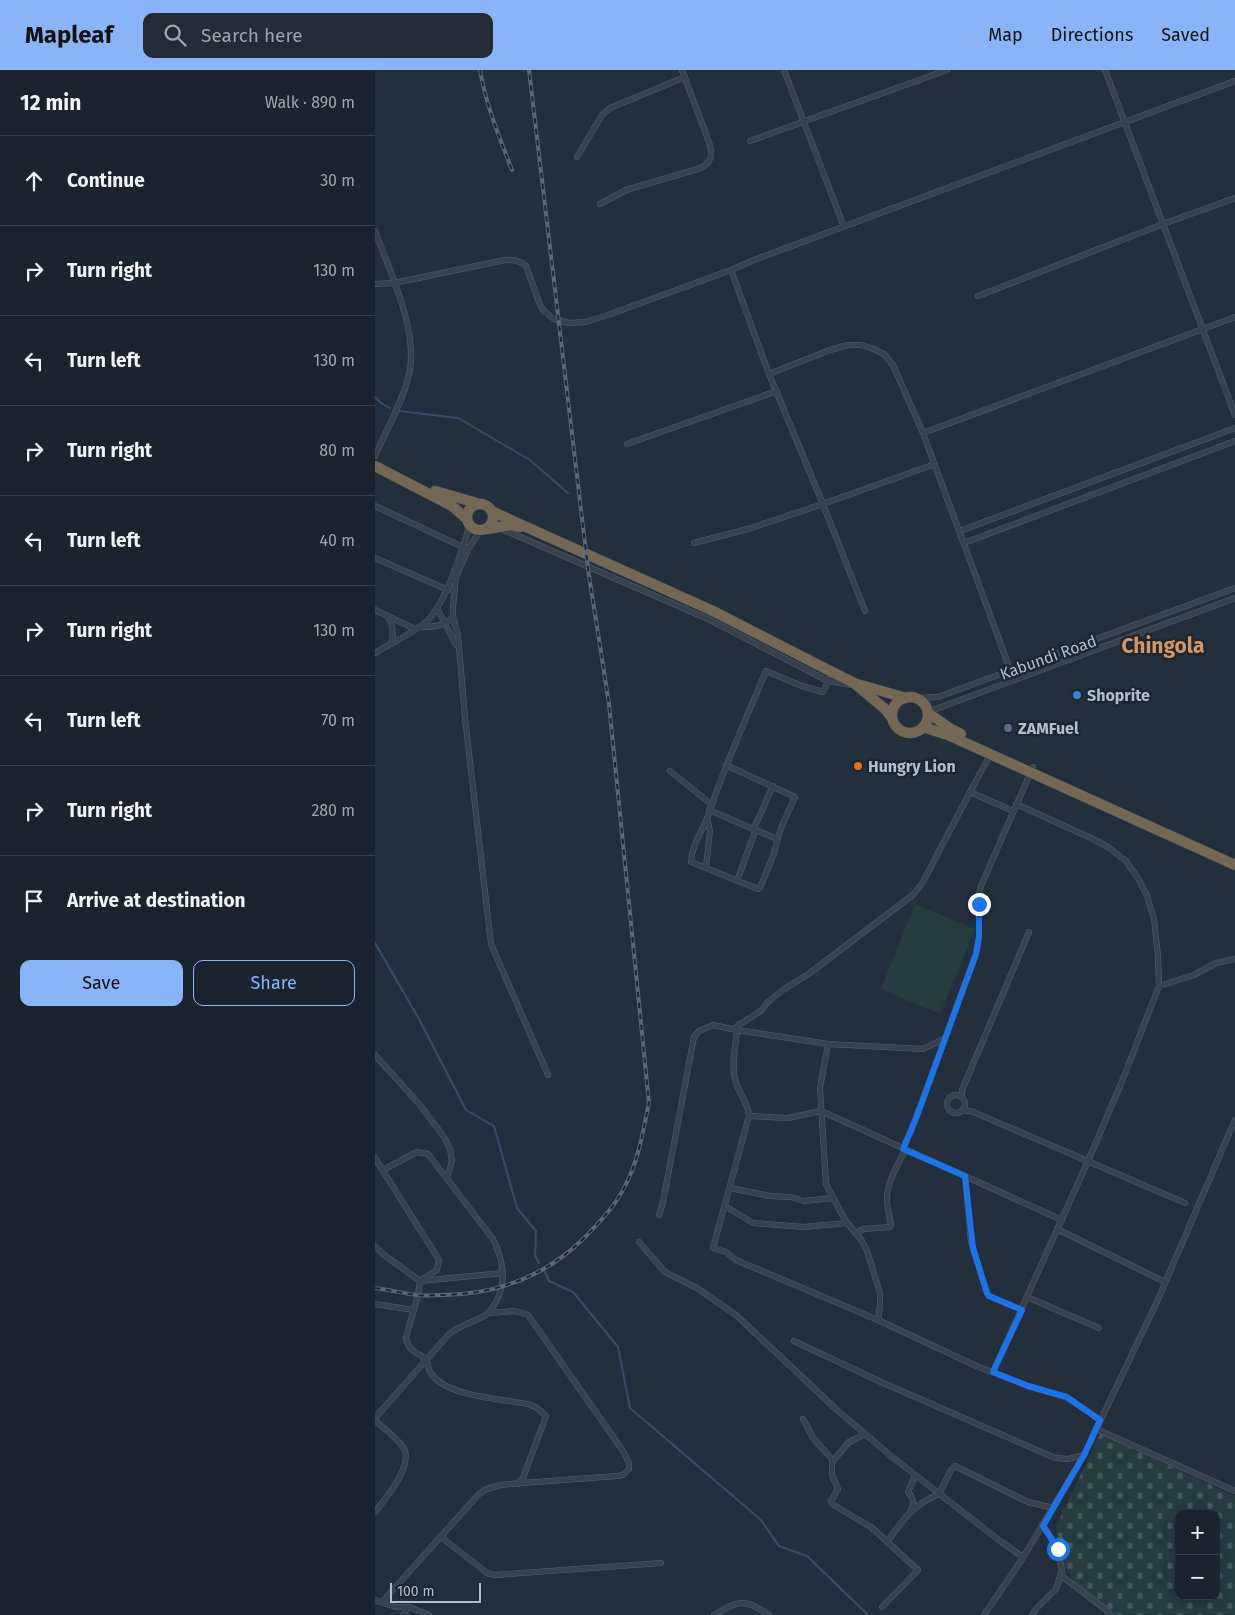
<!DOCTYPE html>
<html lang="en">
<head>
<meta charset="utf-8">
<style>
	:root { --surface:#1b232e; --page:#242b36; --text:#f1f3f6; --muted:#a0a4aa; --line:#39404a; --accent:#8ab4f8 }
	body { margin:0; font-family:"Fira Sans",sans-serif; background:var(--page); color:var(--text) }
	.controls { position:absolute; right:15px; bottom:15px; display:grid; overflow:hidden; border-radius:10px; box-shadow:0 2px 12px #0003 }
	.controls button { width:45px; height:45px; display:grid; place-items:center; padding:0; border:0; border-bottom:1px solid var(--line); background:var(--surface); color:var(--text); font:25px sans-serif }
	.scale { position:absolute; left:15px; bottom:12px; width:91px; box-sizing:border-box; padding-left:5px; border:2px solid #b4bcc9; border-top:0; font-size:14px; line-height:18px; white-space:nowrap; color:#b4bcc9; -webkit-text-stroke:4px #1d2633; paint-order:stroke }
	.stop { position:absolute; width:15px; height:15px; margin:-11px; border:4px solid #1a73e8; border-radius:50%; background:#fff }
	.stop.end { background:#1a73e8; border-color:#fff; box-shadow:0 1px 5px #0008 }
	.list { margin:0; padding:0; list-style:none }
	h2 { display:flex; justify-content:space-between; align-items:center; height:65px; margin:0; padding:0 20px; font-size:21px }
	h2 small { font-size:16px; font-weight:400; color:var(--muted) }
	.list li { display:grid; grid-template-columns:32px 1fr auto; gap:15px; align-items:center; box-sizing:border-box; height:90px; padding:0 20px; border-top:1px solid var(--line) }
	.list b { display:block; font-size:19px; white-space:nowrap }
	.list em { font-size:16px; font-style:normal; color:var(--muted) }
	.actions { display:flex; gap:10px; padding:15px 20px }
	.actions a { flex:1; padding:11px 0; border:1px solid var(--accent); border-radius:10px; text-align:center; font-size:18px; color:var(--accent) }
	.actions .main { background:var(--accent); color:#111 }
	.icon { flex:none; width:28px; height:28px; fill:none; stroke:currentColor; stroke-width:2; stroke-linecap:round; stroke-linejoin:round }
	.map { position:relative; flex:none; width:860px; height:1545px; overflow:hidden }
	header { display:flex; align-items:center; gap:30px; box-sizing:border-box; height:70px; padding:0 25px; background:var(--accent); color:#111 }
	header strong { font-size:24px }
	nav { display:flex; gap:28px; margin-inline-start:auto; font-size:18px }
	.search { width:350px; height:45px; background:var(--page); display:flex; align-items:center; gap:12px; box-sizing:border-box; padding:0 18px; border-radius:10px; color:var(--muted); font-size:19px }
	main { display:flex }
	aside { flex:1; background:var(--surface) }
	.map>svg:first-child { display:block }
	.grass { fill:#263c3f }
	.cemetery { fill:url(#cemetery-stones); fill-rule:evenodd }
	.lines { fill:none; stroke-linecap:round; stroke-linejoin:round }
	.stream { stroke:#394c67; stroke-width:2 }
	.street-casing { stroke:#565f6c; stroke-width:6 }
	.highway-casing { stroke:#434c59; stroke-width:11 }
	.street { stroke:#38414e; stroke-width:5 }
	.highway { stroke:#746855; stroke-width:10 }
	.rail-casing { stroke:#5a6575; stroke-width:4 }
	.rail { stroke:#1d2633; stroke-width:2; stroke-dasharray:5.5; stroke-linecap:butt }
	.route { stroke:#1a73e8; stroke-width:6 }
	.shop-dot { fill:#3f7fe0; stroke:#1d2633; stroke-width:2 }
	.service-dot { fill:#5c6f8a; stroke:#1d2633; stroke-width:2 }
	.food-dot { fill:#e8710a; stroke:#1d2633; stroke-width:2 }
	.labels { text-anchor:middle; stroke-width:5; stroke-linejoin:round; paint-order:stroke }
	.street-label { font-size:16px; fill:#b4bcc9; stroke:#1d2633 }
	.poi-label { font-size:16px; font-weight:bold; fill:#b4bcc9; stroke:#1d2633; text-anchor:start }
	.district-label { font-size:21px; font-weight:bold; fill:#d59563; stroke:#1d2633 }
</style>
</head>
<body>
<header>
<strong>Mapleaf</strong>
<div class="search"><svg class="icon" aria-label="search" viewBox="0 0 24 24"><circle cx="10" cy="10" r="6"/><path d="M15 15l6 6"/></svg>Search here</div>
<nav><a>Map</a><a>Directions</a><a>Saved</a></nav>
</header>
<main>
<aside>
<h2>12 min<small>Walk · 890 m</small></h2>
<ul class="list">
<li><svg class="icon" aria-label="ahead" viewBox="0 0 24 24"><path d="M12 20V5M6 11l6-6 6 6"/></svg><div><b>Continue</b></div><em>30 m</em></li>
<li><svg class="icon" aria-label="right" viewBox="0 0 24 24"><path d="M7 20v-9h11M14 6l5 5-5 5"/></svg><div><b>Turn right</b></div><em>130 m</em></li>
<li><svg class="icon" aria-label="left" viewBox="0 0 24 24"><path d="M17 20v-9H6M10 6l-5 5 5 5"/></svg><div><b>Turn left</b></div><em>130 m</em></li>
<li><svg class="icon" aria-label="right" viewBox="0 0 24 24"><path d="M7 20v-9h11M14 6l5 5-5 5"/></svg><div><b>Turn right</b></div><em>80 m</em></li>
<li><svg class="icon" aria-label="left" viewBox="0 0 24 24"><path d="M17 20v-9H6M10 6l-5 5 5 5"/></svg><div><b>Turn left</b></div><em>40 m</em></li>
<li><svg class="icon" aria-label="right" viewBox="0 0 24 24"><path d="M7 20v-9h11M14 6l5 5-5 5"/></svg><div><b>Turn right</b></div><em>130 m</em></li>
<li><svg class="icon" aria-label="left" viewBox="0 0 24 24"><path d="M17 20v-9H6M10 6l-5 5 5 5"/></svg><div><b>Turn left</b></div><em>70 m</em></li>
<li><svg class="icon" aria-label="right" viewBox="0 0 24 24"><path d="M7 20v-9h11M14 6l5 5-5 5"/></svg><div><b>Turn right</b></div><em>280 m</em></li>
<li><svg class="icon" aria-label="arrive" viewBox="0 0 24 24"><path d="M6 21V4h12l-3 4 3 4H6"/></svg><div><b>Arrive at destination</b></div></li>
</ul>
<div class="actions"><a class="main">Save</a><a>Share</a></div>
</aside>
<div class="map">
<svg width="860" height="1545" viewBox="0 0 860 1545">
	<defs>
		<pattern id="cemetery-stones" width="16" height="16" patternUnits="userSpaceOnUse" patternTransform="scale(1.25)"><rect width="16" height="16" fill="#263c3f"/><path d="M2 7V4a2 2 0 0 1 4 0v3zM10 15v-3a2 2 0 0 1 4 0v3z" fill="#435659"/></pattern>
	</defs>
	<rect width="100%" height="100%" fill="#242f3e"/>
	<path class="grass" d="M540 834 600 859 565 944 506 919Z"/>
	<path class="cemetery" d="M725 1364 860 1426V1545H738L705 1517 689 1498 681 1457ZM804 1444H841V1526H804Z"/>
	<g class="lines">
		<g class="stream">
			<path d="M0 327 6 333 15 338"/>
			<path d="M24 341 83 348 155 390 193 423"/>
			<path d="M0 873 44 949 91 1040 119 1056 142 1138 161 1161 160 1186 164 1193"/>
			<path d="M170 1202 174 1211 198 1222 243 1277 255 1338 386 1450 404 1476 432 1486 493 1545"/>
		</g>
		<g class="street-casing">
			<g id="street">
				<path d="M409 0 469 157"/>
				<path d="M730 0 860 345"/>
				<path d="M375 71 572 0"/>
				<path d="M202 87 227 45 235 38 310 7"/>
				<path d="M225 134 251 120 326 98C336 92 338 86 335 75L307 0"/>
				<path d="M0 161C15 202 44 261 34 305 28 331 11 361 0 386"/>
				<path d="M0 214 19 213 130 190C138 190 145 190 151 196L165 235 169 241 179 249 194 253 211 252 233 245 356 200"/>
				<path d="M603 226 788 154 860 128"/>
				<path d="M394 304 455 280 473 275H486L496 278 509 284 518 295 548 363 639 610"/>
				<path d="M548 363 860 247"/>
				<path d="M252 374 402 321"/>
				<path d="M560 394 448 434 394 304 356 200 379 190 860 11"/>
				<path d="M0 436 90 478"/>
				<path d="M127 459 333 549 453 611 476 615"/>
				<path d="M106 460 93 479 81 507 78 537V547L83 565 90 648 116 874 173 1005"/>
				<path d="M585 461 860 358"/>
				<path d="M319 473 373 459 448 434 490 541"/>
				<path d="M589 473 860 371"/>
				<path d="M0 488 73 520"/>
				<path d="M62 538 81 575"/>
				<path d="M0 540 40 559"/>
				<path d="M13 547C18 555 19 562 17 572"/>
				<path d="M44 557C56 557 70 557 78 547"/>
				<path d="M0 583C16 573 35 565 50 553 71 535 86 482 95 455"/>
				<path d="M541 628 563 627 860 518"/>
				<path d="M553 642 860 528"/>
				<path d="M351 695 420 727 406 758 398 786 385 818 383 819 316 792C317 774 327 762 333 746 349 697 371 649 391 601L427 616 448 622 454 609 464 607"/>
				<path d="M295 701 336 734"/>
				<path d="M595 722 615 685"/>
				<path d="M334 740 402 769"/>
				<path d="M379 758 398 716"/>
				<path d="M331 797 335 761 332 748"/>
				<path d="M362 811 381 759"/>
				<path d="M784 916 819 905 841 893 860 889"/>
				<path d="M364 954 362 960C361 975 356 994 360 1009 363 1022 373 1032 374 1046L338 1178 351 1182 361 1190 503 1250 599 1295 653 1316 691 1327 725 1350"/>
				<path d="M362 956 386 941 393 932 408 920 435 903 539 824 548 812 595 722 638 741"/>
				<path d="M453 974 445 1018 451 1114 470 1150 487 1171 492 1181 505 1223V1236L503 1250"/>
				<path d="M0 985 45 1035 69 1067 75 1079 77 1091 72 1108"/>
				<circle cx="581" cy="1034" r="9"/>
				<path d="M587 1027V1020L654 862"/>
				<path d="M587 1040 596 1041 810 1133"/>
				<path d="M374 1046 413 1048 446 1041 687 1150"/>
				<path d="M528 1079 540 1051 601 884 604 867V824L606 816 658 697"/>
				<path d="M0 1088 64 1190 62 1200 45 1211"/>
				<path d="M590 1106 596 1172 612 1223 614 1226 647 1240"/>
				<path d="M355 1118 395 1126 416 1127 429 1131 458 1128"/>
				<path d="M350 1136 378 1153 429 1157 472 1153"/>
				<path d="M284 1145 288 1132 319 967 324 961 338 955 362 960 453 974 548 979 569 969"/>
				<path d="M682 1159 790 1212"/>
				<path d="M480 1163 489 1159 515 1157 516 1155C515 1147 512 1139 512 1130 511 1113 523 1095 530 1080"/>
				<path d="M264 1172 290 1202 322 1218 361 1245 462 1340 516 1386 625 1471 648 1487"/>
				<path d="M0 1176 8 1184 45 1211 128 1203"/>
				<path d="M45 1211 43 1225 31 1268C35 1285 44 1281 51 1290 54 1295 53 1301 57 1305 75 1327 126 1329 153 1334L161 1337 171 1346 148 1408 143 1414"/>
				<path d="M652 1227 724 1258"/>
				<path d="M0 1234 39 1240"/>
				<path d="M419 1271 506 1312 680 1388 693 1389 709 1385"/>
				<path d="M618 1302 713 1091 748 1009 784 916 783 886 779 849 772 826 763 808 751 791 733 777 716 768 641 734"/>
				<path d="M0 1348 74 1264C85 1255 100 1252 112 1244 116 1241 119 1236 121 1232 132 1211 128 1189 118 1169L53 1084 42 1082 8 1100"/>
				<path d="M428 1349 438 1368 457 1389V1405L463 1419 456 1431 457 1434 496 1457 543 1500 507 1537"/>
				<path d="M0 1350C9 1359 21 1367 28 1377 40 1395 10 1429 0 1442"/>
				<path d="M721 1359 860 1421"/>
				<path d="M457 1392 474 1372 490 1364"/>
				<path d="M536 1440C540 1432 538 1428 533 1422L540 1405"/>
				<path d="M668 1455 683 1479 688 1507 730 1539 735 1545"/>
				<path d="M66 1467 112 1503 120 1505 286 1493"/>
				<path d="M512 1472C529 1449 537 1435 564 1424L576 1400 580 1396 653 1432 678 1438"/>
				<path d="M0 1530 21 1537H34L54 1545"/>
				<path d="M7 1532 104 1424C113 1417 123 1415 134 1414L242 1406 248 1405 254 1399V1393L248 1381 153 1245 140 1241 114 1243"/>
				<path d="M28 1545 34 1537"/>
				<path d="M339 1545C365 1530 369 1528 394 1545"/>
				<path d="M609 1545 646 1491 709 1385 781 1234 860 1050"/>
				<path d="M657 1545 662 1538 681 1519 686 1503"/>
			</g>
		</g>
		<g class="highway-casing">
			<g id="highway">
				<path d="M0 396 77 436 92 449"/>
				<path d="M60 421 105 434"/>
				<circle cx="105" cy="447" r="13"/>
				<path d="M116 441 338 541 457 602 479 613 510 639 517 648"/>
				<path d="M112 459 136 455 145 457"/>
				<path d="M482 614 531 628"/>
				<circle cx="535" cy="645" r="18"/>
				<path d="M553 643 576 659 586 664"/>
				<path d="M548 657 573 665 860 795"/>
			</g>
		</g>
		<use href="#street" class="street"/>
		<use href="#highway" class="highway"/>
		<g class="rail-casing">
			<g id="rail">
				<path d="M105 0C111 35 124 67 137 100"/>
				<path d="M0 1218C14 1220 28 1223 41 1225 50 1226 59 1225 68 1225 122 1224 171 1206 209 1168 226 1151 241 1135 251 1114 264 1089 268 1060 274 1033L234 634 213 499 154 0"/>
			</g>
		</g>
		<use href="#rail" class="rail"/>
	</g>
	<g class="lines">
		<path class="route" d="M604 834V867L601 884 540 1051 528 1079 590 1106 598 1178 612 1223 614 1226 647 1240 618 1302 653 1316 692 1327 725 1350 709 1385 668 1456 683 1479"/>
	</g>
	<circle class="shop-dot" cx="702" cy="625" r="5"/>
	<circle class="service-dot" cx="633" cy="658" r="5"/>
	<circle class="food-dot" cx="483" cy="696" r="5"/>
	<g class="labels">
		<g class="street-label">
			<text transform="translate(673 587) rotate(-20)" y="6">Kabundi Road</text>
		</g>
		<g class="poi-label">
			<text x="712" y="631">Shoprite</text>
			<text x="643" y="664">ZAMFuel</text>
			<text x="493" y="702">Hungry Lion</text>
		</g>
		<g class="district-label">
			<text x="788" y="583">Chingola</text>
		</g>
	</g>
</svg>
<div class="controls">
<button>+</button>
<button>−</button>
</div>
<div class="scale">100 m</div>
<div class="stop" style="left:683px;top:1479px"></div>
<div class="stop end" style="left:604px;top:834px"></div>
</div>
</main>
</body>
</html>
